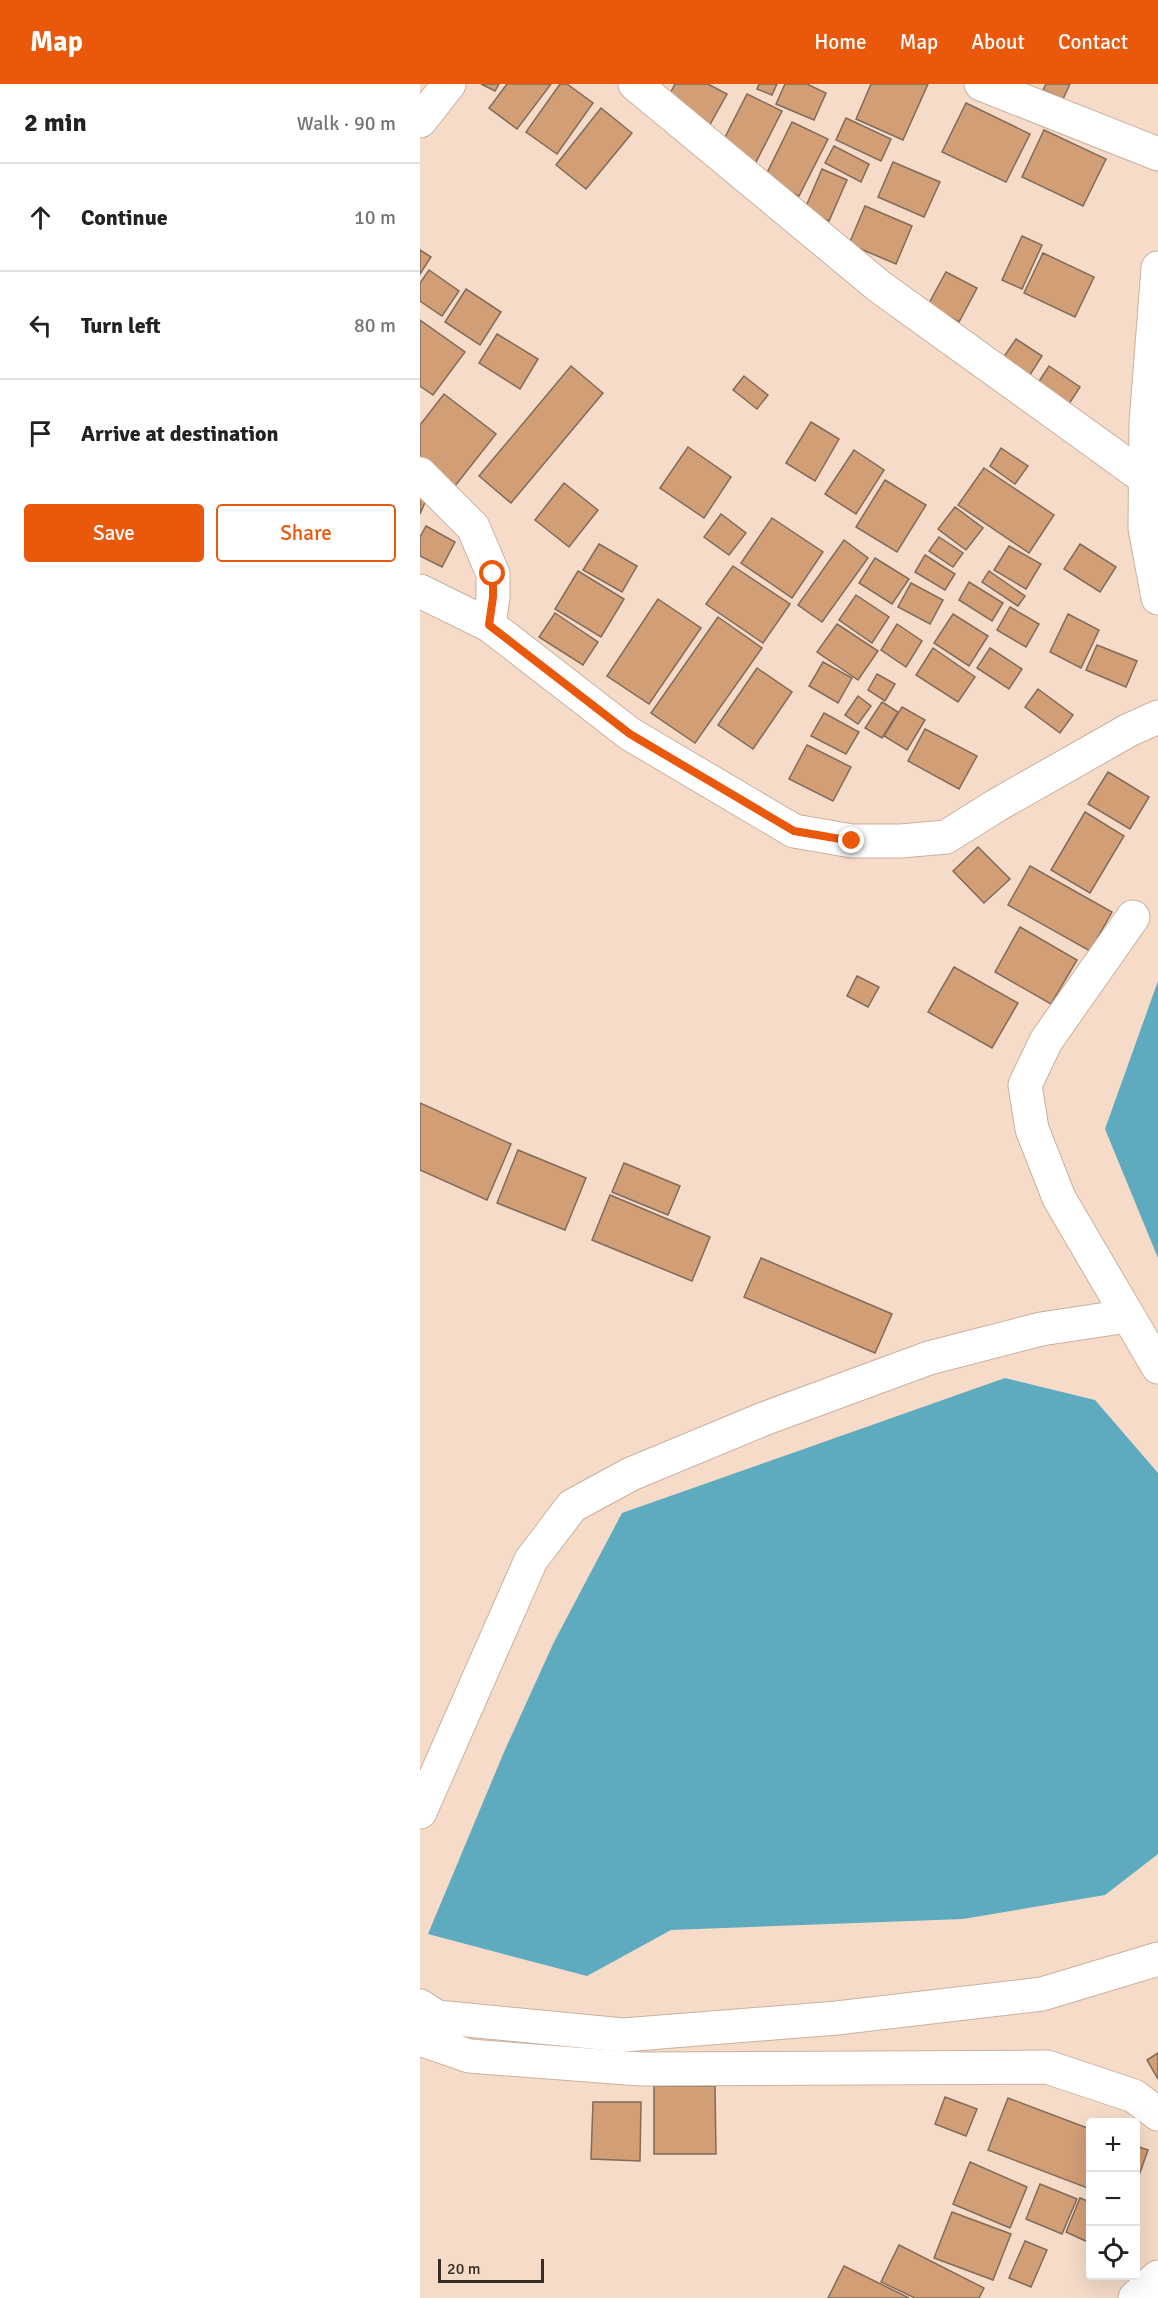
<!DOCTYPE html>
<html lang="en">
<head>
<meta charset="utf-8">
<style>
	:root { --surface:#fff; --page:#f2f2f2; --text:#222; --muted:#767676; --line:#e0e0e0; --accent:#ea580c }
	body { margin:0; font-family:Signika,sans-serif; background:var(--page); color:var(--text) }
	.controls { position:absolute; right:18px; bottom:18px; display:grid; overflow:hidden; border-radius:6px; box-shadow:0 6px 24px #0002 }
	.controls button { width:54px; height:54px; display:grid; place-items:center; padding:0; border:0; border-bottom:2px solid var(--line); background:var(--surface); color:var(--text); font:30px sans-serif }
	.scale { position:absolute; left:18px; bottom:15px; width:106px; box-sizing:border-box; padding-left:6px; border:3px solid #372d25; border-top:0; font-size:16px; line-height:21px; white-space:nowrap; color:#372d25; -webkit-text-stroke:4px #f5dbc8; paint-order:stroke }
	.stop { position:absolute; width:18px; height:18px; margin:-14px; border:4px solid #ea580c; border-radius:50%; background:#fff }
	.stop.end { background:#ea580c; border-color:#fff; box-shadow:0 2px 6px #0008 }
	.list { margin:0; padding:0; list-style:none }
	h2 { display:flex; justify-content:space-between; align-items:center; height:78px; margin:0; padding:0 24px; font-size:26px }
	h2 small { font-size:20px; font-weight:400; color:var(--muted) }
	.list li { display:grid; grid-template-columns:39px 1fr auto; gap:18px; align-items:center; box-sizing:border-box; height:108px; padding:0 24px; border-top:2px solid var(--line) }
	.list b { display:block; font-size:22px; white-space:nowrap }
	.list em { font-size:20px; font-style:normal; color:var(--muted) }
	.actions { display:flex; gap:12px; padding:18px 24px }
	.actions a { flex:1; padding:14px 0; border:2px solid var(--accent); border-radius:6px; text-align:center; font-size:21px; color:var(--accent) }
	.actions .main { background:var(--accent); color:#fff }
	.icon { flex:none; width:33px; height:33px; fill:none; stroke:currentColor; stroke-width:2; stroke-linecap:round; stroke-linejoin:round }
	.map { position:relative; flex:none; width:738px; height:2214px; overflow:hidden }
	header { display:flex; align-items:center; gap:36px; box-sizing:border-box; height:84px; padding:0 30px; background:var(--accent); color:#fff }
	header strong { font-size:28px }
	nav { display:flex; gap:33px; margin-inline-start:auto; font-size:21px }
	main { display:flex }
	aside { flex:1; background:var(--surface) }
	.map>svg:first-child { display:block }
	.water { fill:#5eabc0 }
	.building { fill:#d29e76; stroke:#816b5a; stroke-width:1.5 }
	.lines { fill:none; stroke-linecap:round; stroke-linejoin:round }
	.minor-casing { stroke:#cab19e; stroke-width:35 }
	.major-casing { stroke:#cab19e; stroke-width:35 }
	.minor { stroke:#fff; stroke-width:33 }
	.major { stroke:#fff; stroke-width:33 }
	.route { stroke:#ea580c; stroke-width:8 }
</style>
</head>
<body>
<header>
<strong>Map</strong>
<nav><a>Home</a><a>Map</a><a>About</a><a>Contact</a></nav>
</header>
<main>
<aside>
<h2>2 min<small>Walk · 90 m</small></h2>
<ul class="list">
<li><svg class="icon" aria-label="ahead" viewBox="0 0 24 24"><path d="M12 20V5M6 11l6-6 6 6"/></svg><div><b>Continue</b></div><em>10 m</em></li>
<li><svg class="icon" aria-label="left" viewBox="0 0 24 24"><path d="M17 20v-9H6M10 6l-5 5 5 5"/></svg><div><b>Turn left</b></div><em>80 m</em></li>
<li><svg class="icon" aria-label="arrive" viewBox="0 0 24 24"><path d="M6 21V4h12l-3 4 3 4H6"/></svg><div><b>Arrive at destination</b></div></li>
</ul>
<div class="actions"><a class="main">Save</a><a>Share</a></div>
</aside>
<div class="map">
<svg width="738" height="2214" viewBox="0 0 738 2214">
	<rect width="100%" height="100%" fill="#f5dbc8"/>
	<g class="water">
		<path d="M738 897V1174L685 1045Z"/>
		<path d="M585 1294 675 1316 738 1389V1770L685 1811 543 1835 251 1846 167 1892 8 1850 84 1668 134 1558 202 1429Z"/>
	</g>
	<g class="building">
		<path d="M61 0H79L75 7Z"/>
		<path d="M87 0H131L97 45 69 24Z"/>
		<path d="M140 0H147L173 19 137 70 106 48Z"/>
		<path d="M255 0H288L307 10 288 44 244 21Z"/>
		<path d="M339 0H357L352 11 337 5Z"/>
		<path d="M365 0H387L406 9 394 36 356 20Z"/>
		<path d="M451 0H508L483 56 436 35Z"/>
		<path d="M626 0H650L643 15 623 6Z"/>
		<path d="M327 10 362 27 334 82 299 65Z"/>
		<path d="M546 19 610 50 586 98 522 68Z"/>
		<path d="M181 24 212 49 166 105 136 81Z"/>
		<path d="M426 34 471 55 461 77 416 56Z"/>
		<path d="M372 38 408 55 379 112 344 95Z"/>
		<path d="M624 46 686 75 663 122 602 93Z"/>
		<path d="M414 62 449 80 441 98 405 79Z"/>
		<path d="M473 78 520 98 504 133 458 113Z"/>
		<path d="M402 85 427 96 409 137 384 127Z"/>
		<path d="M445 122 492 142 476 180 429 160Z"/>
		<path d="M602 152 622 161 602 205 582 196Z"/>
		<path d="M0 166 11 173 0 190Z"/>
		<path d="M623 169 674 193 655 233 604 209Z"/>
		<path d="M9 186 39 207 22 232 0 217V199Z"/>
		<path d="M526 188 557 204 539 238 508 221Z"/>
		<path d="M46 205 81 228 60 261 25 238Z"/>
		<path d="M0 236 45 268 13 311 0 302Z"/>
		<path d="M77 250 118 275 100 305 59 279Z"/>
		<path d="M596 255 622 272 608 294 581 277Z"/>
		<path d="M151 282 183 309 91 419 59 392Z"/>
		<path d="M629 282 660 303 647 323 616 302Z"/>
		<path d="M324 292 348 311 337 325 313 306Z"/>
		<path d="M24 310 76 350 35 402 0 375V341Z"/>
		<path d="M391 338 419 355 395 397 366 379Z"/>
		<path d="M268 363 311 393 284 434 240 404Z"/>
		<path d="M581 364 608 382 595 400 570 382Z"/>
		<path d="M434 366 464 386 436 430 405 410Z"/>
		<path d="M564 384 634 431 609 469 538 421Z"/>
		<path d="M465 396 506 421 477 468 436 443Z"/>
		<path d="M144 399 178 426 149 463 115 436Z"/>
		<path d="M0 414 6 416 0 430Z"/>
		<path d="M535 423 563 444 546 466 518 445Z"/>
		<path d="M301 430 326 449 309 471 284 453Z"/>
		<path d="M352 434 403 468 372 514 321 479Z"/>
		<path d="M6 442 35 458 22 483 0 472V453Z"/>
		<path d="M519 453 543 469 533 483 509 467Z"/>
		<path d="M424 456 448 474 402 538 378 521Z"/>
		<path d="M179 460 217 482 202 508 163 486Z"/>
		<path d="M660 460 696 483 680 508 644 485Z"/>
		<path d="M589 462 621 480 606 505 574 486Z"/>
		<path d="M505 471 535 490 525 506 495 488Z"/>
		<path d="M455 474 489 495 472 520 439 499Z"/>
		<path d="M313 482 370 520 343 559 286 520Z"/>
		<path d="M158 487 204 515 181 553 135 525Z"/>
		<path d="M569 487 605 512 598 522 562 498Z"/>
		<path d="M549 498 583 519 572 537 539 516Z"/>
		<path d="M491 499 523 516 510 540 478 523Z"/>
		<path d="M436 511 469 533 452 559 419 536Z"/>
		<path d="M238 515 281 544 229 620 187 592Z"/>
		<path d="M590 523 619 540 606 563 577 546Z"/>
		<path d="M135 529 178 558 163 581 119 553Z"/>
		<path d="M533 530 568 552 549 582 514 559Z"/>
		<path d="M648 530 679 546 661 584 630 568Z"/>
		<path d="M298 533 342 564 275 659 231 629Z"/>
		<path d="M417 540 458 567 438 596 397 568Z"/>
		<path d="M477 540 502 557 486 583 461 566Z"/>
		<path d="M677 561 717 577 706 603 666 586Z"/>
		<path d="M513 564 555 593 538 618 496 591Z"/>
		<path d="M570 564 602 585 589 605 557 584Z"/>
		<path d="M403 578 432 594 418 619 389 602Z"/>
		<path d="M337 584 372 608 333 665 298 641Z"/>
		<path d="M457 590 475 600 465 617 448 606Z"/>
		<path d="M618 605 653 631 640 649 605 623Z"/>
		<path d="M438 612 451 622 438 640 425 631Z"/>
		<path d="M462 618 478 628 462 654 445 644Z"/>
		<path d="M482 623 505 636 487 666 464 652Z"/>
		<path d="M404 629 439 648 426 670 391 652Z"/>
		<path d="M505 645 557 672 539 705 488 677Z"/>
		<path d="M387 661 431 683 413 717 369 695Z"/>
		<path d="M688 688 729 713 710 745 668 720Z"/>
		<path d="M665 728 704 752 670 809 631 786Z"/>
		<path d="M558 763 590 795 564 819 533 787Z"/>
		<path d="M610 782 692 828 670 867 588 821Z"/>
		<path d="M600 843 657 876 631 920 575 888Z"/>
		<path d="M534 883 598 919 572 964 508 928Z"/>
		<path d="M437 892 459 903 448 923 427 912Z"/>
		<path d="M0 1019 91 1060 67 1116 0 1086Z"/>
		<path d="M98 1066 166 1094 145 1146 77 1119Z"/>
		<path d="M204 1079 260 1102 248 1131 192 1108Z"/>
		<path d="M190 1111 290 1153 272 1197 172 1156Z"/>
		<path d="M341 1174 472 1230 455 1269 324 1213Z"/>
		<path d="M738 1969V1995L727 1976Z"/>
		<path d="M234 2002H295L296 2070H234Z"/>
		<path d="M525 2013 557 2025 546 2052 515 2040Z"/>
		<path d="M588 2014 670 2045V2105L568 2066Z"/>
		<path d="M173 2018H221L220 2077 171 2075Z"/>
		<path d="M716 2062 728 2066 716 2100Z"/>
		<path d="M550 2078 607 2103 590 2144 533 2120Z"/>
		<path d="M620 2100 657 2115 642 2150 606 2135Z"/>
		<path d="M660 2114 670 2118V2159L646 2148Z"/>
		<path d="M532 2128 591 2150 573 2196 514 2174Z"/>
		<path d="M605 2157 627 2166 611 2203 589 2194Z"/>
		<path d="M479 2161 564 2204 559 2214H495L461 2198Z"/>
		<path d="M424 2182 489 2214H408Z"/>
	</g>
	<g class="lines">
		<g class="minor-casing">
			<g id="minor">
				<path d="M215 0 460 203 725 394"/>
				<path d="M561 0 738 70"/>
				<path d="M0 37 29 0"/>
				<path d="M738 184 726 339 725 444 738 514"/>
				<path d="M0 390 53 443 73 490V513L69 541"/>
				<path d="M713 833 626 957 605 1001 612 1045 639 1114 738 1283"/>
				<path d="M0 1728 111 1476 152 1422 211 1390 346 1334 509 1274 621 1245 707 1232"/>
				<path d="M0 1922 17 1933 203 1951 417 1934 622 1910 738 1875"/>
				<path d="M0 1955 49 1972 220 1985 627 1983 714 2012 738 2030"/>
				<path d="M715 2214 738 2193"/>
			</g>
		</g>
		<g class="major-casing">
			<path id="major" d="M0 507 69 541 210 650 374 747 432 757H481L526 753 577 721 709 646 738 633"/>
		</g>
		<use href="#minor" class="minor"/>
		<use href="#major" class="major"/>
	</g>
	<g class="lines">
		<path class="route" d="M73 490V513L69 541 210 650 374 747 432 757"/>
	</g>
</svg>
<div class="controls">
<button>+</button>
<button>−</button>
<button><svg class="icon" aria-label="locate" viewBox="0 0 24 24"><circle cx="12" cy="12" r="6"/><path d="M12 2v4M12 18v4M2 12h4M18 12h4"/></svg></button>
</div>
<div class="scale">20 m</div>
<div class="stop" style="left:73px;top:490px"></div>
<div class="stop end" style="left:432px;top:757px"></div>
</div>
</main>
</body>
</html>
